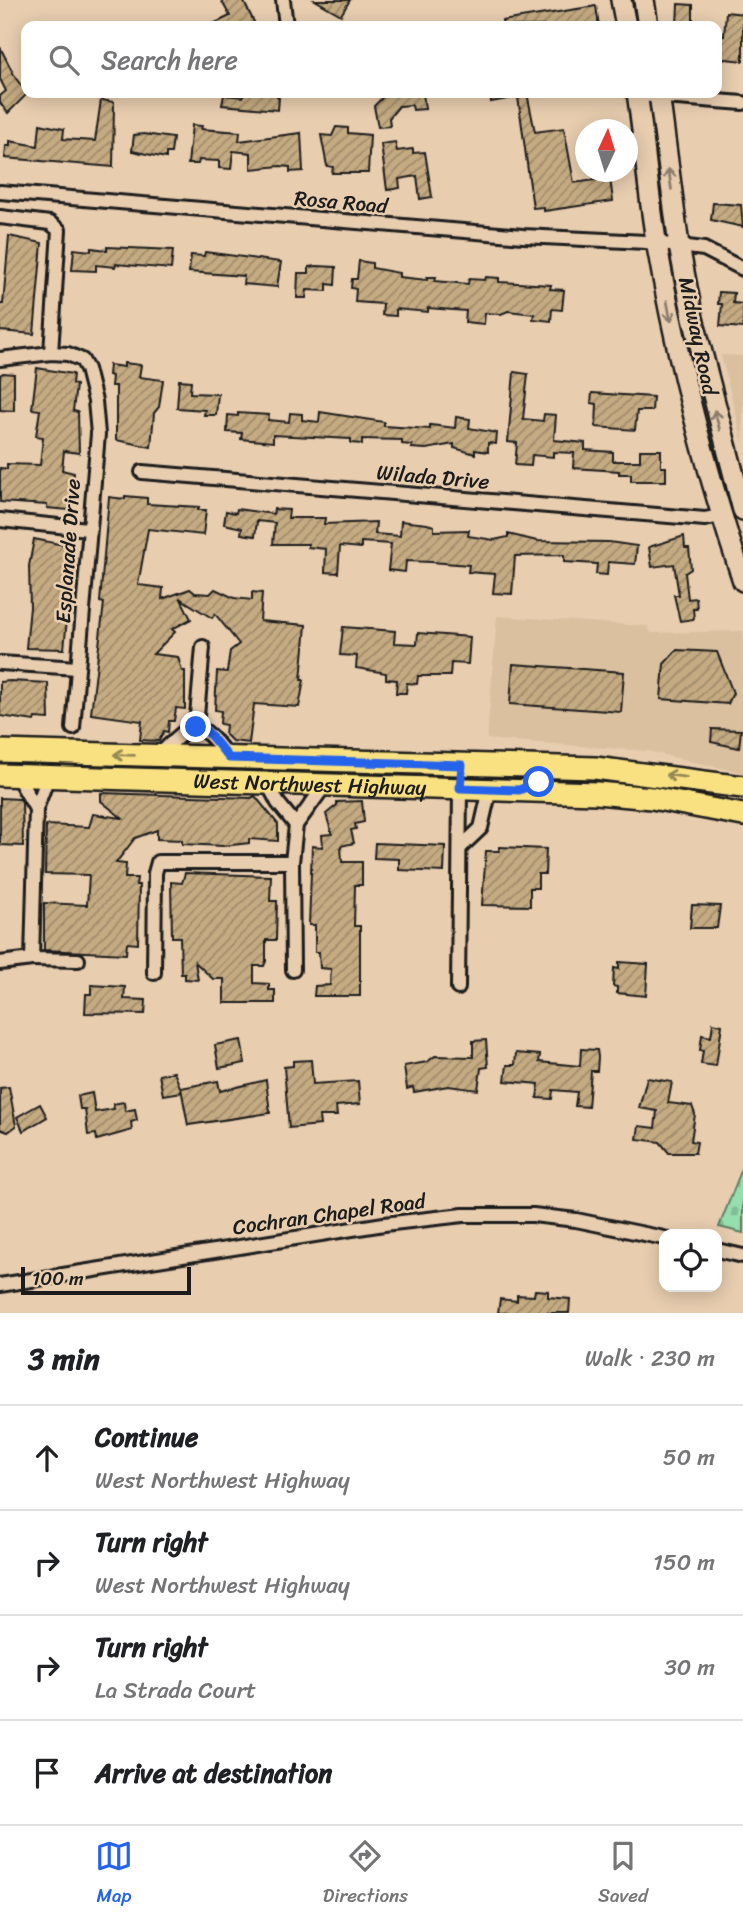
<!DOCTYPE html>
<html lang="en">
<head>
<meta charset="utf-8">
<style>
	:root { --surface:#fff; --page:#f2f2f2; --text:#202124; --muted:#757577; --line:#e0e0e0; --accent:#2563eb }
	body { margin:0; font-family:Sriracha,sans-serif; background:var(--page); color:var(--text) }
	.controls { position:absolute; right:21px; bottom:21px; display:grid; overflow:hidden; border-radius:14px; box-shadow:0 4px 18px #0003 }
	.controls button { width:63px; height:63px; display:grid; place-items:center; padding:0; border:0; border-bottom:2px solid var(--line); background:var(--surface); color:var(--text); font:35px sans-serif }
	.compass { position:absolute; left:575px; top:119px; width:63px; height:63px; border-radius:50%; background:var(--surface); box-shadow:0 4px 18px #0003; rotate:4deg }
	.scale { position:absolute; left:21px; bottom:18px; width:170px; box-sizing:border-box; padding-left:7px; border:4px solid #1c1c1c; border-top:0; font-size:19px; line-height:24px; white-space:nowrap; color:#1c1c1c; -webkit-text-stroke:5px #e8cdaf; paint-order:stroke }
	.stop { position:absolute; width:21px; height:21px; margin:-16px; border:5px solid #2563eb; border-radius:50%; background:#fff }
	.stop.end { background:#2563eb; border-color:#fff; box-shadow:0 2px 7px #0008 }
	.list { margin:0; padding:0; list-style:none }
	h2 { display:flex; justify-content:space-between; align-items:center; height:91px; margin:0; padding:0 28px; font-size:30px }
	h2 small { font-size:23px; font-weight:400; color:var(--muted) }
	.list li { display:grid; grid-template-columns:46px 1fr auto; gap:21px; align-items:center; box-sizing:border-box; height:105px; padding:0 28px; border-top:2px solid var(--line) }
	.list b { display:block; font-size:26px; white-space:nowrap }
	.list p { margin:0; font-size:23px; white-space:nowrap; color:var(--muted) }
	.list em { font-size:23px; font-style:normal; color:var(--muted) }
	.icon { flex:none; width:38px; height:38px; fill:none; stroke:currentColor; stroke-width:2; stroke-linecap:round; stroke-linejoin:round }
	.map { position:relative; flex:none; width:743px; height:1313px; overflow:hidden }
	.search { position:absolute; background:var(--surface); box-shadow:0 4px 18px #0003; left:21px; right:21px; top:21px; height:77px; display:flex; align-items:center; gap:18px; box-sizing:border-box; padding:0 24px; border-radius:14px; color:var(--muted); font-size:26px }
	.sheet { height:511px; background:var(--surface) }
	nav { display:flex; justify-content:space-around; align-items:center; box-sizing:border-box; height:98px; border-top:2px solid var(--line); background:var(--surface); font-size:19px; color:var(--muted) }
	nav a { display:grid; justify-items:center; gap:4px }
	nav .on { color:var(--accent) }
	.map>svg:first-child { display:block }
	.built { fill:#dac09f }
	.cemetery { fill:url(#cemetery-stones); stroke:#597d64; stroke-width:2 }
	.building { fill:url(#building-hatch); stroke:#1c1c1c; stroke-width:2 }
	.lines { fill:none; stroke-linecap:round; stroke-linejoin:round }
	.street-casing { stroke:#1c1c1c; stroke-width:18 }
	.secondary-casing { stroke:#1c1c1c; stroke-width:24 }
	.primary-casing { stroke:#1c1c1c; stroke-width:26 }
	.street { stroke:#e8cdaf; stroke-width:12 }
	.secondary { stroke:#e8cdaf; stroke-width:19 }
	.primary { stroke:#f9e181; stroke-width:21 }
	.oneway { stroke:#8c7d6d }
	.oneway2 { stroke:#968854 }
	.route { stroke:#2563eb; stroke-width:9 }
	.labels { text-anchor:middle; stroke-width:5; stroke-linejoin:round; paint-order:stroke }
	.street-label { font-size:21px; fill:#1c1c1c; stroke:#e8cdaf }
</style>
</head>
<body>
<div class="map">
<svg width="743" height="1313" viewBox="0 0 743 1313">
	<defs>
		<pattern id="cemetery-stones" width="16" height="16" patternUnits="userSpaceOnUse" patternTransform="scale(1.75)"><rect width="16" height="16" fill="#96dead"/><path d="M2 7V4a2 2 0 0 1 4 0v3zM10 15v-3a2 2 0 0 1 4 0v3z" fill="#81be94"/></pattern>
		<pattern id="building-hatch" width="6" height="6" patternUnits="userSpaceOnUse" patternTransform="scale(1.75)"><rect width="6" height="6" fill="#c5ab82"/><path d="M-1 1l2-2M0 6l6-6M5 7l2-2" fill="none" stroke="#9f8a6a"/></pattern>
	</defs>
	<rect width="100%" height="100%" fill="#e8cdaf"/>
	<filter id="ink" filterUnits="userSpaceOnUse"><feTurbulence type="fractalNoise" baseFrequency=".0143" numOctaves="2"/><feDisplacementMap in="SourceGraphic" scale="14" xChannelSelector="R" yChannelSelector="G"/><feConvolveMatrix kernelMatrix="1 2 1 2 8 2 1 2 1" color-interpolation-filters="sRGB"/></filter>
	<g filter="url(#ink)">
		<g class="built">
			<path d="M721 355 743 356V442Z"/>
			<path d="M497 616 647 626 651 633 743 631V773L647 751 487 739Z"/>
		</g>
		<path class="cemetery" d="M743 1166V1233L719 1227Z"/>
		<g class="building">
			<path d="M221 0H243L256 26H209L230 16Z"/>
			<path d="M315 0H350L341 15Z"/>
			<path d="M678 4 693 5V26H677Z"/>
			<path d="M596 6 599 26H503L502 21Z"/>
			<path d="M726 12 743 14V61L717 58V35L724 36Z"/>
			<path d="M0 47 15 77 27 94 8 113 0 103V96L6 91 0 79Z"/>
			<path d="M244 93H274L279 98 278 110 222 105 224 95 243 97Z"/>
			<path d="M376 93H423L425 109 413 110 412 105 399 106 389 118 390 126 378 127 374 106 382 98Z"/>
			<path d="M490 93H527L535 132 564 128 574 183 610 178 613 201 544 211V207L533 208 518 97 491 102Z"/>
			<path d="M101 100 114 102 113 167 5 158 6 146H10V141L38 146 40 124 64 129 63 139 95 141Z"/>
			<path d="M192 125 202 126 201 129 240 132 239 141 301 133 303 171 290 172V167L280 166 251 169V153L233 151 231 169 219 168V161L199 160 198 164H188Z"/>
			<path d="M336 127 348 128V133L370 135 368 173H332L333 167 327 166 321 135 332 136Z"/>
			<path d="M144 134 173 138 171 153H166V158L132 151 134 135Z"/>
			<path d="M395 142 397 151 413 149V153L425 152 432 197 420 199 417 176 399 179 400 188 387 190 381 144Z"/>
			<path d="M713 203 741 205 743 227 711 220Z"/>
			<path d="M9 236 42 243 34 334 0 331V304H3Z"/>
			<path d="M107 247 173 250 171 269 116 264 115 267 96 265V271L72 270 74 249 91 251V248L107 250Z"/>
			<path d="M205 252 281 262 277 287 243 284 244 276 189 272 191 255 204 256Z"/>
			<path d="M359 261 372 263V268L399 273V277L427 280V277H436L435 281 468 284 469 279 485 280 486 277 499 278V282L551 285 550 289 564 290 562 310 552 309 551 321 533 319 534 314 508 311 501 314 485 313 484 324 465 322 466 311 428 308V312L396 309V316L382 315 383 304 355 302 356 289 351 288 352 279H357Z"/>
			<path d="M317 266 336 267 335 285 327 284V291L307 290 306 298H297L298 273H309V267Z"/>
			<path d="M719 292 734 293 733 303 743 304V328L720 326 722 304H718Z"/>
			<path d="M124 363 141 365 139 377 163 380 159 407 154 413 151 447 116 440V386H111L112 376 108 375 109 365 124 367Z"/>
			<path d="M37 368 73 374 72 384 76 385 73 411 78 412 79 453 64 451 62 470 74 473 69 510 47 508V505L0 502V468L7 469V464L40 465 43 437 36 436 40 410 32 409Z"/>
			<path d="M514 372 528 374 523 419 543 421 544 414 556 415 554 440 585 443V450L613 452V461H640V450H661V467H666V481H631V474H619V471L573 468 574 453 553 452V457L532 455 531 466 515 465 517 443 508 442Z"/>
			<path d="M3 373 14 374V411L0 410V375Z"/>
			<path d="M179 380 191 381 190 393 218 394 216 415H204L205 410 177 408Z"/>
			<path d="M592 393 653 397 652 411H637L635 430 596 427 597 404 591 403Z"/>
			<path d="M320 412 384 422V426L430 429V425L455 428 456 417 470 419 469 428 497 433 496 444 488 443V452L475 450V454L454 448V444L426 449 411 448 412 445 402 444V440L362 439V444L351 443V439L273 435V442L241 439 242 433 227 432 228 415 238 416V413L269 415 268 420 289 422 290 413 302 414V420L319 422Z"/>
			<path d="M125 496 147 498V504L199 507 198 510H206L203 535 148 529 138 585 163 588 162 599 190 589 195 593 210 594 215 589 234 598 252 600V592L262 593 260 621 306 625 301 680H304L299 707 254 704 249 743 232 741 225 734 226 725 220 724 221 711 215 710 217 671 227 672 230 651 239 644 215 614 212 618 181 599 191 619 172 629 175 632 153 654 178 657 182 671H185V709L176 708 174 721H169L168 732 164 731 159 741 140 740 142 721 91 714 104 603 100 602 109 497 125 499Z"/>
			<path d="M237 509 273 514 274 509 289 510 288 518H325L324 524 376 522 375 534 400 536 401 521 427 524 434 526V531L469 530 468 536 494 540 508 537V534L537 541 609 542 637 546 635 564 608 562 607 575 596 574 597 564 564 562V555L515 556 512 594 493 593 495 574 468 572 469 565 431 562 406 561 405 572 388 570 391 544 361 542V548L340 546 338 573 325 572 326 549 308 547V544H273L275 523 257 521 255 536 241 534 242 528 224 524 226 511 236 513Z"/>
			<path d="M684 536 685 548H689L691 569 685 573 688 599 696 598 697 609H693L694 619 680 621 674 595H679L674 564 652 567 649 547Z"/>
			<path d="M34 539 74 547 64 649 26 648 30 607 29 566Z"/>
			<path d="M343 627 395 631 394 643 417 644 418 633 470 637 468 664 451 663 450 676H418L417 684 407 683 406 693H396L397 680 386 679V673L356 668 357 656 340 655Z"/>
			<path d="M677 650 717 652 733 693 728 704 661 699 664 664Z"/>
			<path d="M513 664 624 672 621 712 510 704Z"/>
			<path d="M10 681 48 683 49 719 35 718 34 721 0 716V682Z"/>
			<path d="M712 729 741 730 739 748 711 742Z"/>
			<path d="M101 793 251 798 255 796 278 824V841L249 839V843L223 846 182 844V840L157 839V830L135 838 116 863 126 864 125 878H137L136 885H139L138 944 127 943 126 954 44 950V903L87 905 89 875 45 874 46 825 89 827 93 814 122 818 101 801Z"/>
			<path d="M0 798 20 799 22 802 23 846 0 845Z"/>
			<path d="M362 801 364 822 355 824 356 829 351 830 354 843 341 846 342 862H362V885H355L354 926H360V996H314L315 986 330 985 331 969 320 968 319 952H315V925H309L312 846 323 847 322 835 332 834 326 814 337 805V802Z"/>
			<path d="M375 843 445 846 444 872 399 870V859L374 858Z"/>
			<path d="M499 847 546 849 545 874H538V888H530V906L482 905 486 851H499Z"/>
			<path d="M185 873 271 876 270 901H277L276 940H266V961L264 966H254V983L269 984V990H275V1003H224V979H213L195 962 198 980 185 979V974H181L180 937H172L171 882 182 883Z"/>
			<path d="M692 905 720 906 717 928H690Z"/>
			<path d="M619 962 648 964 646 996 617 993V987L613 986 614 968 619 969Z"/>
			<path d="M91 985 125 987 124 999 146 1000 145 1014 85 1013 86 994H91Z"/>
			<path d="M713 1023 722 1025 716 1066 701 1064 703 1051 700 1050 702 1035 711 1037Z"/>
			<path d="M241 1040 245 1063 219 1068 215 1045Z"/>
			<path d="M486 1040 488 1067 481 1068 478 1090 448 1086 414 1092 413 1087 407 1089 404 1066 427 1062 435 1056 473 1057V1041Z"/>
			<path d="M581 1049 597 1050 598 1057 597 1071H591L588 1107 575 1106 577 1092 553 1090 552 1099 537 1098 539 1084 505 1081 507 1065H515L516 1053 540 1055 539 1062 580 1066Z"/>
			<path d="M311 1060 313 1084 358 1081 360 1104 336 1106 337 1116H319L320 1125 289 1128 284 1067 293 1066V1061Z"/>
			<path d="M174 1072 182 1092 163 1095 159 1075Z"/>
			<path d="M647 1078 672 1082 668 1103 692 1106 695 1114 691 1141 697 1142 695 1153H669L660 1142 637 1139 639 1126 655 1128 657 1111 639 1108Z"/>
			<path d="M266 1080 270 1113 188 1125 181 1088 218 1081 220 1091Z"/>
			<path d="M9 1087 16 1126 8 1132 0 1129V1088Z"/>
			<path d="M92 1093 95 1112 114 1109 113 1104 124 1102 125 1111 135 1109 137 1120 131 1122 132 1130 97 1140 96 1134 88 1135 85 1109H80L78 1096Z"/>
			<path d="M40 1104 47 1117 23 1131 17 1117Z"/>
			<path d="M535 1290 548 1291V1297L570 1299 569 1313H498L500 1299 517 1301V1295L534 1296Z"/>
		</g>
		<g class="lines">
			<g class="street-casing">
				<g id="street">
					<path d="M283 0 286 26"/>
					<path d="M638 95 743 103"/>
					<path d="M0 192 523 236 646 242 704 249 743 269"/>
					<path d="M0 217 50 223 59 230 51 353"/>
					<path d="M0 359 51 353 68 354 82 360 87 369 95 401 98 434 73 728"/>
					<path d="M142 472 705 519 721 516"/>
					<path d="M0 520 88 529"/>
					<path d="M0 663 78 668"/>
					<path d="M196 727 203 647"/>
					<path d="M158 756C195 720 196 716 229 758"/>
					<path d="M17 776 36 809"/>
					<path d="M268 784 278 803 296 825"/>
					<path d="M461 847 481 828 490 789"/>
					<path d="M32 959 78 960"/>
					<path d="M0 963 32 959 36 809 48 777"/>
					<path d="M293 970 292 862 296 825 325 785"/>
					<path d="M154 973 155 873 158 862H292"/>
					<path d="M458 988 460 788"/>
					<path d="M717 1250 743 1256"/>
					<path d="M0 1285 384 1224 463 1215H533L576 1220 664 1238"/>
				</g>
			</g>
			<g class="secondary-casing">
				<g id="secondary">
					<path d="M621 0 626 26"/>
					<path d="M644 0 648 26"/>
					<path d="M637 93C645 144 648 195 657 246 677 361 706 471 743 581"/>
					<path d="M659 93 679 246 693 318 743 510"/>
				</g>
			</g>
			<g class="primary-casing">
				<g id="primary">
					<path d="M0 751 595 768 743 787"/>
					<path id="s1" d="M0 775 597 793 652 798 743 815"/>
				</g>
			</g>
			<use href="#street" class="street"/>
			<use href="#secondary" class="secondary"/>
			<use href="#primary" class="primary"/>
		</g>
		<defs><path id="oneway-shaft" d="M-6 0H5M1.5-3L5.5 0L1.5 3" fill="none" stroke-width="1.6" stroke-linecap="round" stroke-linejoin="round" transform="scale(1.75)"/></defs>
		<g class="oneway">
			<use href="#oneway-shaft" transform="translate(670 179) rotate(-98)"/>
			<use href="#oneway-shaft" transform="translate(669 311) rotate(79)"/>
			<use href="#oneway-shaft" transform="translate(717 420) rotate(-105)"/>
		</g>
		<g class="oneway2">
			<use href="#oneway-shaft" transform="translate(124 755) rotate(-178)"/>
			<use href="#oneway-shaft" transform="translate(676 776) rotate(-172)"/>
		</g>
	</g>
	<g class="lines" filter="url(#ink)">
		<path class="route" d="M196 727 206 730 229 758 462 765 460 788 519 790 539 782"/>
	</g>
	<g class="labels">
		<g class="street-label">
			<text transform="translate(341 202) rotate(5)" y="7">Rosa Road</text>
			<text transform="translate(698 336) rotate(78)" y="7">Midway Road</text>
			<text transform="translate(433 477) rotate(5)" y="7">Wilada Drive</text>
			<text transform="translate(68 551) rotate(-86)" y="7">Esplanade Drive</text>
			<text dy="7" stroke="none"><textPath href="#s1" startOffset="310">West Northwest Highway</textPath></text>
			<text transform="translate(329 1214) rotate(-8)" y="7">Cochran Chapel Road</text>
		</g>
	</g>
</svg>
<div class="controls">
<button><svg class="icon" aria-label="locate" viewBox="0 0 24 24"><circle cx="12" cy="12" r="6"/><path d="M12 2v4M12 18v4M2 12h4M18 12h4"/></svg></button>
</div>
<svg class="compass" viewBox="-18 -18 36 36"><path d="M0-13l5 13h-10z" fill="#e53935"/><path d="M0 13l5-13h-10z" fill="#757577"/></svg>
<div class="scale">100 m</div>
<div class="stop" style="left:539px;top:782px"></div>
<div class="stop end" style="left:196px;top:727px"></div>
<div class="search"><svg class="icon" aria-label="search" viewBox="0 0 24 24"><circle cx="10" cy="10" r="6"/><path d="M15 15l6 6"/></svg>Search here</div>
</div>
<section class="sheet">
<h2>3 min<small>Walk · 230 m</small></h2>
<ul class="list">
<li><svg class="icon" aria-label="ahead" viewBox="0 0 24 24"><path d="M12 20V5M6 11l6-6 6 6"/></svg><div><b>Continue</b><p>West Northwest Highway</p></div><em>50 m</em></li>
<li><svg class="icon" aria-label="right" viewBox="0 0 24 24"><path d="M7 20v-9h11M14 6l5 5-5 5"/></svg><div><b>Turn right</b><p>West Northwest Highway</p></div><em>150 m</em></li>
<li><svg class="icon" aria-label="right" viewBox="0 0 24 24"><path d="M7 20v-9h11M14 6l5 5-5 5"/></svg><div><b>Turn right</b><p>La Strada Court</p></div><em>30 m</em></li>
<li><svg class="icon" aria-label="arrive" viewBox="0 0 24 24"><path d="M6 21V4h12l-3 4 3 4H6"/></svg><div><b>Arrive at destination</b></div></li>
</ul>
</section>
<nav>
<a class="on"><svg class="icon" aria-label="map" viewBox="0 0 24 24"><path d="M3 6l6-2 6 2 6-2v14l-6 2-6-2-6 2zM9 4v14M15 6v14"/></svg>Map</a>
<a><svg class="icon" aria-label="directions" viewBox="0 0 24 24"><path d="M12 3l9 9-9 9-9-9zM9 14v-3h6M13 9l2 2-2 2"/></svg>Directions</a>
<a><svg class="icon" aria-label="saved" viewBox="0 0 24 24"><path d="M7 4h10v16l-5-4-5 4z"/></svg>Saved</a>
</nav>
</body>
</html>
